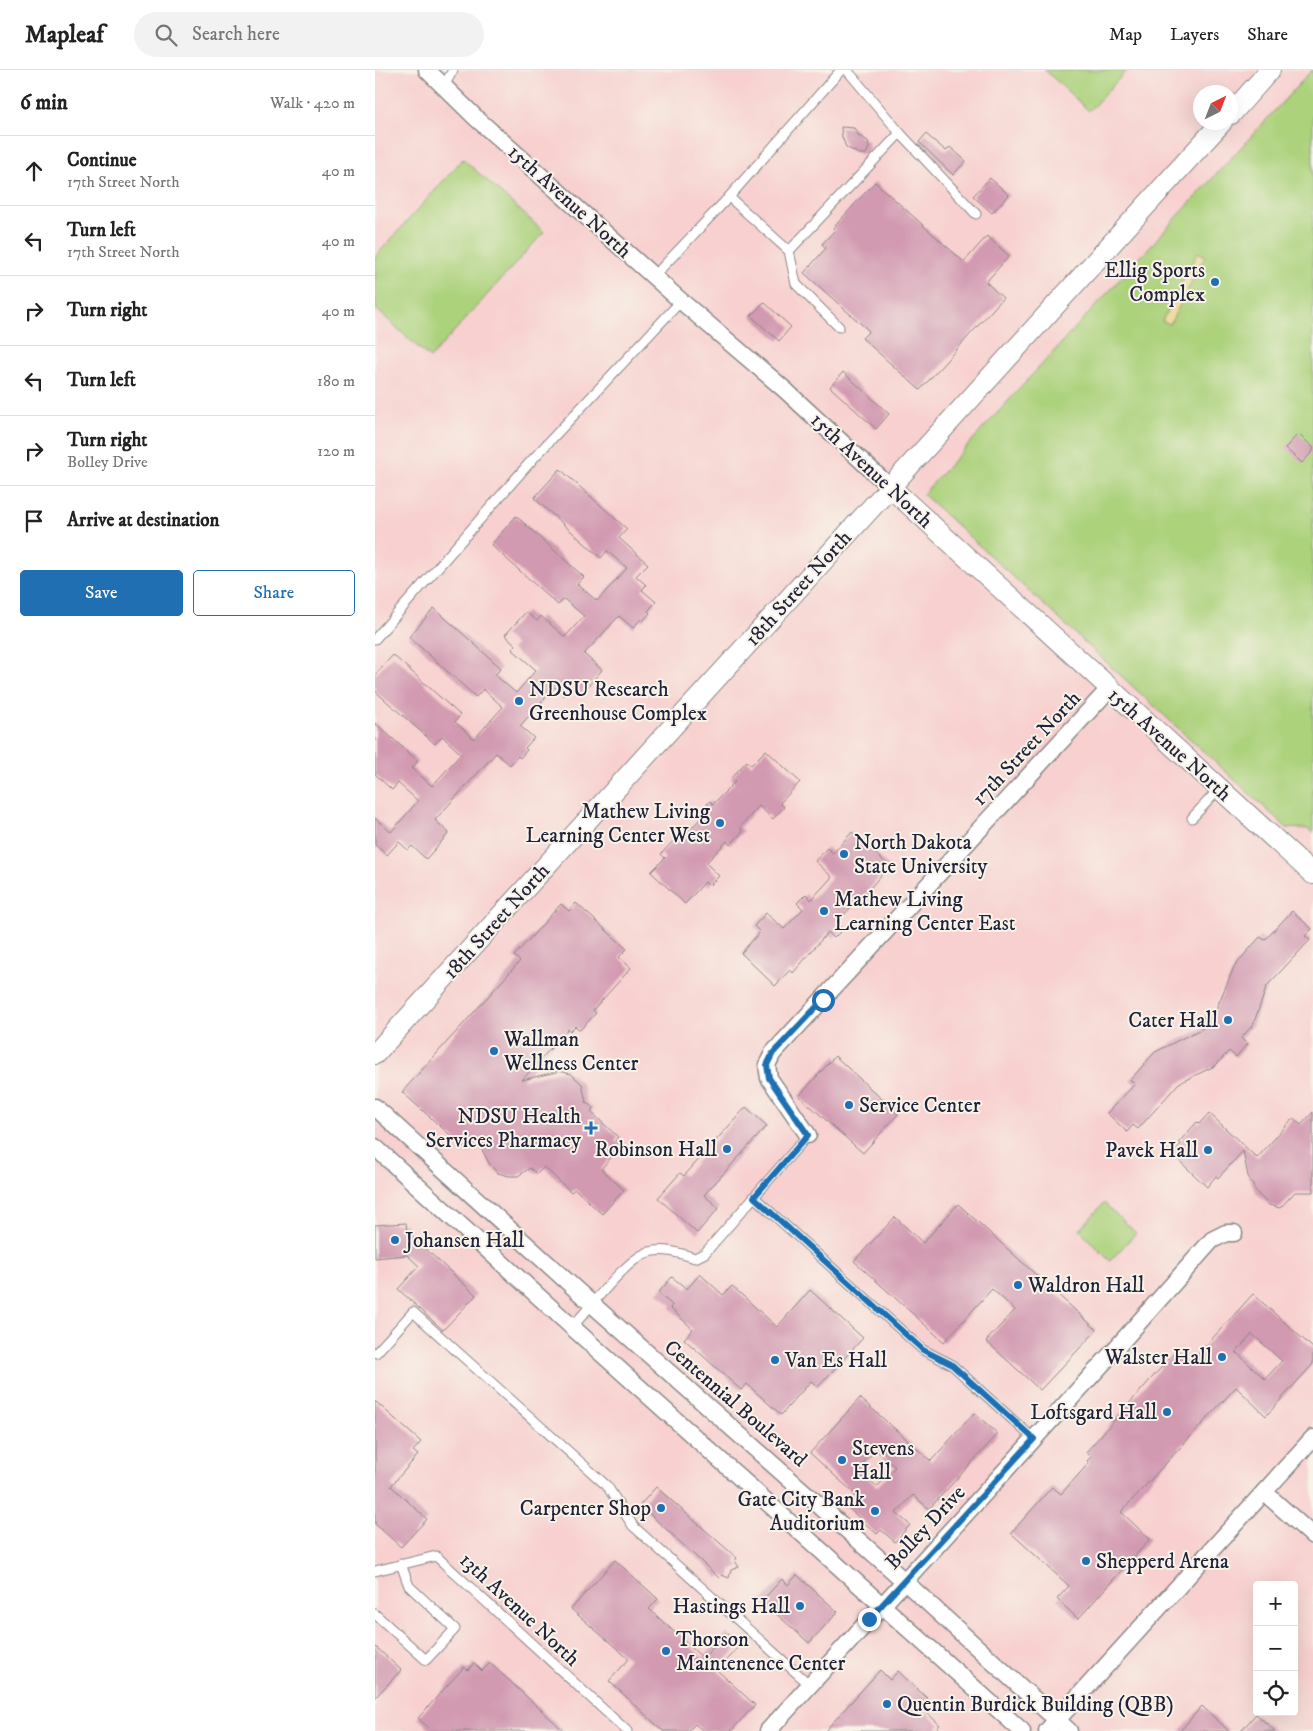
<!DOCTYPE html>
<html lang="en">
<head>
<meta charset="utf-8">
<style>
	:root { --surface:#fff; --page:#f2f2f2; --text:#222; --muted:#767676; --line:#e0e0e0; --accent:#1f6fb2 }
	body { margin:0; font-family:"IM FELL DW Pica",serif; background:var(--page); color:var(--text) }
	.controls { position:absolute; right:15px; bottom:15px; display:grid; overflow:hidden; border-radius:5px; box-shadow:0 5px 20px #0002 }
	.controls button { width:45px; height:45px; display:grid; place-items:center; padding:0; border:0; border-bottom:1px solid var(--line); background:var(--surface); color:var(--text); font:25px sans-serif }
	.compass { position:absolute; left:818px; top:15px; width:45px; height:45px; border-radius:50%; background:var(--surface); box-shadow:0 5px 20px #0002; rotate:42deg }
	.stop { position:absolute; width:15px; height:15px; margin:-11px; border:4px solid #1f6fb2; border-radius:50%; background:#fff }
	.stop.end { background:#1f6fb2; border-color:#fff; box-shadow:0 1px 5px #0008 }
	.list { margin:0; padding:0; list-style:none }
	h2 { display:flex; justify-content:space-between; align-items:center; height:65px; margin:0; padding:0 20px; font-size:21px }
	h2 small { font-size:16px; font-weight:400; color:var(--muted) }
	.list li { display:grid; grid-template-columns:32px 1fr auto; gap:15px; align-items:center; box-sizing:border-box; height:70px; padding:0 20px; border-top:1px solid var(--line) }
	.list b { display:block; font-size:19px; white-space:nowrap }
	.list p { margin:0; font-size:16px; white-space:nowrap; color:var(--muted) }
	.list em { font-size:16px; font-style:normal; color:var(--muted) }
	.actions { display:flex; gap:10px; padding:15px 20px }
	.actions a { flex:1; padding:11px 0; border:1px solid var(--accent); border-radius:5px; text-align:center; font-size:18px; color:var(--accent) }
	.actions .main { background:var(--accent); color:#fff }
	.icon { flex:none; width:28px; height:28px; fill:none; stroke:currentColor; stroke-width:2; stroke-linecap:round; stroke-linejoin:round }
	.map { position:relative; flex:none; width:938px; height:1661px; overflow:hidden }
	header { display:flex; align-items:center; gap:30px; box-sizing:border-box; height:70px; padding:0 25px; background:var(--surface); border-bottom:1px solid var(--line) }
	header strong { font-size:24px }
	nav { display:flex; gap:28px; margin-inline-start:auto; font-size:18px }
	.search { width:350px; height:45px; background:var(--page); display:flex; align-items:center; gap:12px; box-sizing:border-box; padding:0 18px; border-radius:28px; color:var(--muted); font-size:19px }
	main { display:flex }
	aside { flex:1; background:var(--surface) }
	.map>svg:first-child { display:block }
	.built { fill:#f7d0cf; fill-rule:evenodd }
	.green { fill:#acd27c; stroke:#677a5c }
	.sand { fill:#eeda9e; stroke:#887e6c }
	.building { fill:#d29ab1; fill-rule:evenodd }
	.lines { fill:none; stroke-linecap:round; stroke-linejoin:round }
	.service-casing { stroke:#8a8686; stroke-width:11 }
	.minor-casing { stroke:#8a8686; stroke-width:19 }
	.tertiary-casing { stroke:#8a8686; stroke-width:22 }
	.service { stroke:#fff; stroke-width:9 }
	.minor { stroke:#fff; stroke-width:16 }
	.tertiary { stroke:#fff; stroke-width:20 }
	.route { stroke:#1f6fb2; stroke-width:6 }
	.poi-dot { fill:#1f6fb2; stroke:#f7f3e8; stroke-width:2 }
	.labels { text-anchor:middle; stroke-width:4; stroke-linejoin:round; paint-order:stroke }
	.street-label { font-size:21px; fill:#22223b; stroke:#f7f3e8 }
	.poi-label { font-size:21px; fill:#22223b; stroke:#f7f3e8; text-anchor:start }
</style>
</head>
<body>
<header>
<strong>Mapleaf</strong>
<div class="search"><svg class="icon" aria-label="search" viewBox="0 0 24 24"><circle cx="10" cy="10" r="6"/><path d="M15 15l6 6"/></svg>Search here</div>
<nav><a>Map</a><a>Layers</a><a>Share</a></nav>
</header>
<main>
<aside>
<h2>6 min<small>Walk · 420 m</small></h2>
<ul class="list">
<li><svg class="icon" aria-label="ahead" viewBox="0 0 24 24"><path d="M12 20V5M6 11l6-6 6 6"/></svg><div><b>Continue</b><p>17th Street North</p></div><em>40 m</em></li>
<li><svg class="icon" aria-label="left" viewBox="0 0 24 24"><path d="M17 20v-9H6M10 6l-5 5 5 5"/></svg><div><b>Turn left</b><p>17th Street North</p></div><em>40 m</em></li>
<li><svg class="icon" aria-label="right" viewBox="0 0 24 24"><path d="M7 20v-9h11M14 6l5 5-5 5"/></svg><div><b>Turn right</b></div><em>40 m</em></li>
<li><svg class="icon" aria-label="left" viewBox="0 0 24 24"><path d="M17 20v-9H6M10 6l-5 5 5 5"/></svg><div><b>Turn left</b></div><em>180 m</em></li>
<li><svg class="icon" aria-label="right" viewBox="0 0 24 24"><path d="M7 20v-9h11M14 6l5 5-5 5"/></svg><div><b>Turn right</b><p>Bolley Drive</p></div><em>120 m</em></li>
<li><svg class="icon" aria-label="arrive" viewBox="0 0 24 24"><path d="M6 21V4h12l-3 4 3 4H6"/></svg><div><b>Arrive at destination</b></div></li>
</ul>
<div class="actions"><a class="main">Save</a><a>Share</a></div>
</aside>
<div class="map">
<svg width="938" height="1661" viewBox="0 0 938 1661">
	<rect width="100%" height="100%" fill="#f7f3e8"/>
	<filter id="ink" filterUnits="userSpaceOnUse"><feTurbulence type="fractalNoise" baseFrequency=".02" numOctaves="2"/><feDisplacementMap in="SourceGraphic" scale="10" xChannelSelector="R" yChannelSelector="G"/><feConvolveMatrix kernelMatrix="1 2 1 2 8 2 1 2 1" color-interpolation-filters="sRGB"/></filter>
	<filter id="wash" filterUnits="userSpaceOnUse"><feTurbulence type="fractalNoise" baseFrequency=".0096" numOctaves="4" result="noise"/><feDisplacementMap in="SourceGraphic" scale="20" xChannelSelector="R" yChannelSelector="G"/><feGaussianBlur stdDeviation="1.12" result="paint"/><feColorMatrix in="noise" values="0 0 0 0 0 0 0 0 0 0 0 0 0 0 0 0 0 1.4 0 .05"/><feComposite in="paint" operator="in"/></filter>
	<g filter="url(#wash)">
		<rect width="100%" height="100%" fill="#f1e9d2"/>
		<path class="built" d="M0 0H938V1661H0ZM826 22H856V52H826ZM882 1515H919V1642H882Z"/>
		<g class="green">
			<path d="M670 0H752L714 41Z"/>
			<path d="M937 0H938V763L933 759 912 758 548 424Z"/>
			<path d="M88 89 169 162 55 288 0 238V187Z"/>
			<path d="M729 1133 761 1163 735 1191 704 1160Z"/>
		</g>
		<path class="sand" d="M823 182 830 186 795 254 787 251Z"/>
		<g id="blocks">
			<g class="building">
				<path d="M466 57 479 58 484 66 493 71 494 78 491 84H484L471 77 467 67Z"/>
				<path d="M551 64 571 81 575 77 591 91 578 105 544 72Z"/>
				<path d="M615 108 634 125 617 143 598 126Z"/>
				<path d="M500 112 589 192 612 166 634 186 611 212 628 228 545 320 487 268 494 261 429 203 451 178 447 174 460 160 458 158Z"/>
				<path d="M389 232 416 257 404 271 376 246Z"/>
				<path d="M468 302 514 344 501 359 455 317Z"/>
				<path d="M923 364 938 377V381L927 393 910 378Z"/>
				<path d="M185 399 252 459 244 468 273 494 261 506 271 515 267 520 281 532 273 541 275 543 268 551 266 549 258 558 244 546 209 584 227 600 207 623 198 616 189 626 180 617 145 656 159 668 150 678 152 680 145 688 143 686 135 695 121 683 60 750 74 763 51 789 37 776 33 780 24 772 12 785 0 775V748L16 762 43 731 23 713 17 720 0 704V653L43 691 37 698 57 716 86 684 67 666 60 674 0 621V605L18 585 85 645 80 652 99 669 128 637 108 619 101 627 34 567 59 538 126 598 120 605 141 623 161 600 137 579 141 575 130 565 151 542 162 551 166 546 190 567 209 546 189 529 183 535 116 475 141 446 209 507 202 514 222 531 252 498 232 481 226 488 159 428Z"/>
				<path d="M391 680 425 712 405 733 409 737 398 749 384 736 365 757 368 761 355 775 352 771 331 793 344 806 334 816 330 812 310 834 276 802 290 788 286 784 302 767 305 770 326 748 322 744 335 731 338 734 360 712 356 708 372 691 376 695Z"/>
				<path d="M477 762 514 796 484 831 483 830 461 853 468 859 459 868 453 862 418 903 415 900 400 916 366 883 385 862 379 856 391 843 409 859 428 839 422 833 431 824 436 830 457 807 440 791 452 778 458 783Z"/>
				<path d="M201 833 252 879 244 887 256 898 218 940 221 943 205 960 200 956 195 961 193 959 147 1010 185 1001 196 1004 207 1014 211 1032 218 1038 216 1042 243 1067 240 1071 246 1076 226 1099 249 1120 227 1144 200 1119 196 1122 169 1097 162 1104 155 1098 143 1106H134L123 1103 115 1095 102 1070 93 1081 27 1022 145 891 139 886 186 834 194 841Z"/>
				<path d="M917 841 937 859 930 866 935 870 892 916 878 955 866 968 872 974 861 987 854 981 840 996 804 1013 763 1059 758 1055 752 1062 732 1043 760 1014 755 1010 780 982 828 958 824 953 836 940 839 944 860 895 885 867 890 870Z"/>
				<path d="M460 986 523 1044 488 1083 424 1026Z"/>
				<path d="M371 1037 392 1056 329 1125 344 1138 322 1163 283 1128 305 1103 309 1106Z"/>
				<path d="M938 1042V1122H920L905 1138 894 1135 881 1122 873 1106 868 1081 843 1108 841 1106 832 1117 797 1084 806 1074 804 1072 822 1052 824 1054 834 1043 882 1088 918 1048 926 1055Z"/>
				<path d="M583 1134 722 1260 665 1320 611 1271 640 1240 617 1219 569 1272 479 1191 520 1147 548 1173Z"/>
				<path d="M31 1153 32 1162 101 1225 68 1260 23 1219 44 1196 32 1185 0 1188V1155Z"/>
				<path d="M325 1204 348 1225 357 1216 402 1257 435 1220 488 1268 443 1317 436 1311 406 1345 372 1314 366 1320 309 1269 318 1259 295 1238 297 1235 283 1223 297 1207 312 1219Z"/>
				<path d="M878 1224 938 1278V1294L891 1346 861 1317 746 1442 775 1469 703 1549 682 1529 694 1516 636 1463 677 1417 686 1424 714 1393 712 1391 716 1387 711 1382 800 1282 813 1295ZM877 1264 907 1291 890 1309 861 1282Z"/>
				<path d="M485 1328 556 1391 599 1343 623 1364 554 1439 538 1425 521 1443 535 1455 520 1472 506 1460 502 1464 471 1436 481 1425 435 1383ZM501 1380 520 1397 502 1417 483 1399Z"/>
				<path d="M0 1331 46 1372 38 1381 43 1385 16 1416 52 1449 26 1477 0 1454Z"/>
				<path d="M281 1417 362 1488 360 1491 364 1497 356 1500 354 1508 347 1505 344 1508 265 1435Z"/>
				<path d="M240 1490 283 1529 274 1539 328 1588 352 1563 365 1575 342 1600 380 1635 356 1661H328L320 1654 313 1661H288L234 1611 254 1589 196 1539Z"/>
				<path d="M422 1505 463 1542 434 1573 387 1531 407 1509 413 1515Z"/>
				<path d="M0 1576 26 1600 0 1628Z"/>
				<path d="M99 1593 107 1601 115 1593 189 1661H57L43 1648 89 1597 93 1600Z"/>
				<path d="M505 1600 515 1610 523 1601 554 1630 547 1638 565 1655 559 1661H450Z"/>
				<path d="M827 1636 854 1661H805Z"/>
				<path d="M881 1644 900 1661H866Z"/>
			</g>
		</g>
	</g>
	<g filter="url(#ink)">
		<use href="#blocks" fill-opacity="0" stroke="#8a8686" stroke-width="1"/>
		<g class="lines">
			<g class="service-casing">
				<g id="service">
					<path d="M472 0 525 63 601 144"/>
					<path d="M69 16 78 0"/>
					<path d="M354 127 414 181 421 214 464 257"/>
					<path d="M414 181 525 63"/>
					<path d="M279 206 354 127 466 0"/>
					<path d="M0 569 157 390 306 231"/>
					<path d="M817 748 845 718"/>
					<path d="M379 1127 548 1280 576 1294 659 1369"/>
					<path d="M197 1257C214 1239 252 1188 274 1182 290 1178 305 1183 320 1188L330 1183 433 1065"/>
					<path d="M1 1283 38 1242 232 1416 258 1456 435 1615"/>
					<path d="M0 1501 61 1486 252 1661"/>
					<path d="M0 1544 51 1590 80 1559 34 1516 26 1494"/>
				</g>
			</g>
			<g class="minor-casing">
				<g id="minor">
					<path d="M52 0 101 48 306 231 409 319 515 417"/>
					<path d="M0 1037 218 1235 517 1500 694 1661"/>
					<path d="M433 1065 394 1008 392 995 398 983 735 618"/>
					<path d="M0 1077 197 1257 647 1661"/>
					<path d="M742 1277 837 1170 851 1163H859"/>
					<path d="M889 1422 938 1466"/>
					<path d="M393 1661 738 1282"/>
					<path d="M672 1661 938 1368"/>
				</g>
			</g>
			<g class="tertiary-casing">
				<g id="tertiary">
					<path d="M856 44 895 0"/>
					<path d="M515 417 938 804"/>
					<path d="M0 984 847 52"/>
				</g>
			</g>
			<use href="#service" class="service"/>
			<use href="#minor" class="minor"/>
			<use href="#tertiary" class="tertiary"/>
		</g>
	</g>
	<g class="lines" filter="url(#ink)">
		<path class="route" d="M448 930 398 983 392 995 394 1008 433 1065 379 1127 548 1280 576 1294 659 1369 494 1549"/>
	</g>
	<g class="poi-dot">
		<circle cx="840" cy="212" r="5"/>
		<circle cx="144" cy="631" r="5"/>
		<circle cx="345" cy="753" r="5"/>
		<circle cx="469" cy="784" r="5"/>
		<circle cx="449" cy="841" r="5"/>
		<circle cx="853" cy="950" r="5"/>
		<circle cx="119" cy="981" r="5"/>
		<circle cx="474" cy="1035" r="5"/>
		<path d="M213.5 1050.5h5v5h5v5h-5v5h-5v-5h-5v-5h5z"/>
		<circle cx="352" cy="1079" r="5"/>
		<circle cx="833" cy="1080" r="5"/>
		<circle cx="20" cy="1170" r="5"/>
		<circle cx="643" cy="1215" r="5"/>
		<circle cx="847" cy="1287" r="5"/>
		<circle cx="400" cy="1290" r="5"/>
		<circle cx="792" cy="1342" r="5"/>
		<circle cx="467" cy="1390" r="5"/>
		<circle cx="286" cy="1438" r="5"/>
		<circle cx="500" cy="1441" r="5"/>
		<circle cx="711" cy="1491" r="5"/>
		<circle cx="425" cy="1536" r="5"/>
		<circle cx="291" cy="1581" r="5"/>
		<circle cx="512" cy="1634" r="5"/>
	</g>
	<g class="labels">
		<g class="street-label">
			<text transform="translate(195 131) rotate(42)" y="7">15th Avenue North</text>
			<text transform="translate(497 400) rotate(43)" y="7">15th Avenue North</text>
			<text transform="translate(423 518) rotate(-48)" y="7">18th Street North</text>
			<text transform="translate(795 674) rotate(42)" y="7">15th Avenue North</text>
			<text transform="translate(651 678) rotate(-47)" y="7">17th Street North</text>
			<text transform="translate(121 851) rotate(-48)" y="7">18th Street North</text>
			<text transform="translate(361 1333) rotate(41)" y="7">Centennial Boulevard</text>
			<text transform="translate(550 1457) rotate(-47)" y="7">Bolley Drive</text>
			<text transform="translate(145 1539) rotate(43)" y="7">13th Avenue North</text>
		</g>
		<g class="poi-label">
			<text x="830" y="207" text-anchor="end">Ellig Sports<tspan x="830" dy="24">Complex</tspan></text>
			<text x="154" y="626">NDSU Research<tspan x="154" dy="24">Greenhouse Complex</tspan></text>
			<text x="335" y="748" text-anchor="end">Mathew Living<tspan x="335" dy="24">Learning Center West</tspan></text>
			<text x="479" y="779">North Dakota<tspan x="479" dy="24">State University</tspan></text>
			<text x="459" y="836">Mathew Living<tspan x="459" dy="24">Learning Center East</tspan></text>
			<text x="843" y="957" text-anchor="end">Cater Hall</text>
			<text x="129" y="976">Wallman<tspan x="129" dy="24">Wellness Center</tspan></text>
			<text x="484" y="1042">Service Center</text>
			<text x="206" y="1053" text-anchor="end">NDSU Health<tspan x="206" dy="24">Services Pharmacy</tspan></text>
			<text x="342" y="1086" text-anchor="end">Robinson Hall</text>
			<text x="823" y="1087" text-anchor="end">Pavek Hall</text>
			<text x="30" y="1177">Johansen Hall</text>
			<text x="653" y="1222">Waldron Hall</text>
			<text x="837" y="1294" text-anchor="end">Walster Hall</text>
			<text x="410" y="1297">Van Es Hall</text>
			<text x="782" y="1349" text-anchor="end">Loftsgard Hall</text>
			<text x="477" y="1385">Stevens<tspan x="477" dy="24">Hall</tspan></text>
			<text x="490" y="1436" text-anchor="end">Gate City Bank<tspan x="490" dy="24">Auditorium</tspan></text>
			<text x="276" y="1445" text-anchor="end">Carpenter Shop</text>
			<text x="721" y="1498">Shepperd Arena</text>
			<text x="415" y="1543" text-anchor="end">Hastings Hall</text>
			<text x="301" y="1576">Thorson<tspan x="301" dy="24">Maintenence Center</tspan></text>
			<text x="522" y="1641">Quentin Burdick Building (QBB)</text>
		</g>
	</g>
</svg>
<div class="controls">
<button>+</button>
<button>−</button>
<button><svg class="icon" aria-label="locate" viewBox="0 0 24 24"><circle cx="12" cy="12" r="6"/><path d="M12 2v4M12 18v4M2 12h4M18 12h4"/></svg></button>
</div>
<svg class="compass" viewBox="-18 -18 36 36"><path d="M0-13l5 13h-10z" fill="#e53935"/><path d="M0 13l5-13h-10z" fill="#767676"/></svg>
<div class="stop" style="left:448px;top:930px"></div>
<div class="stop end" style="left:494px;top:1549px"></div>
</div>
</main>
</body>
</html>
